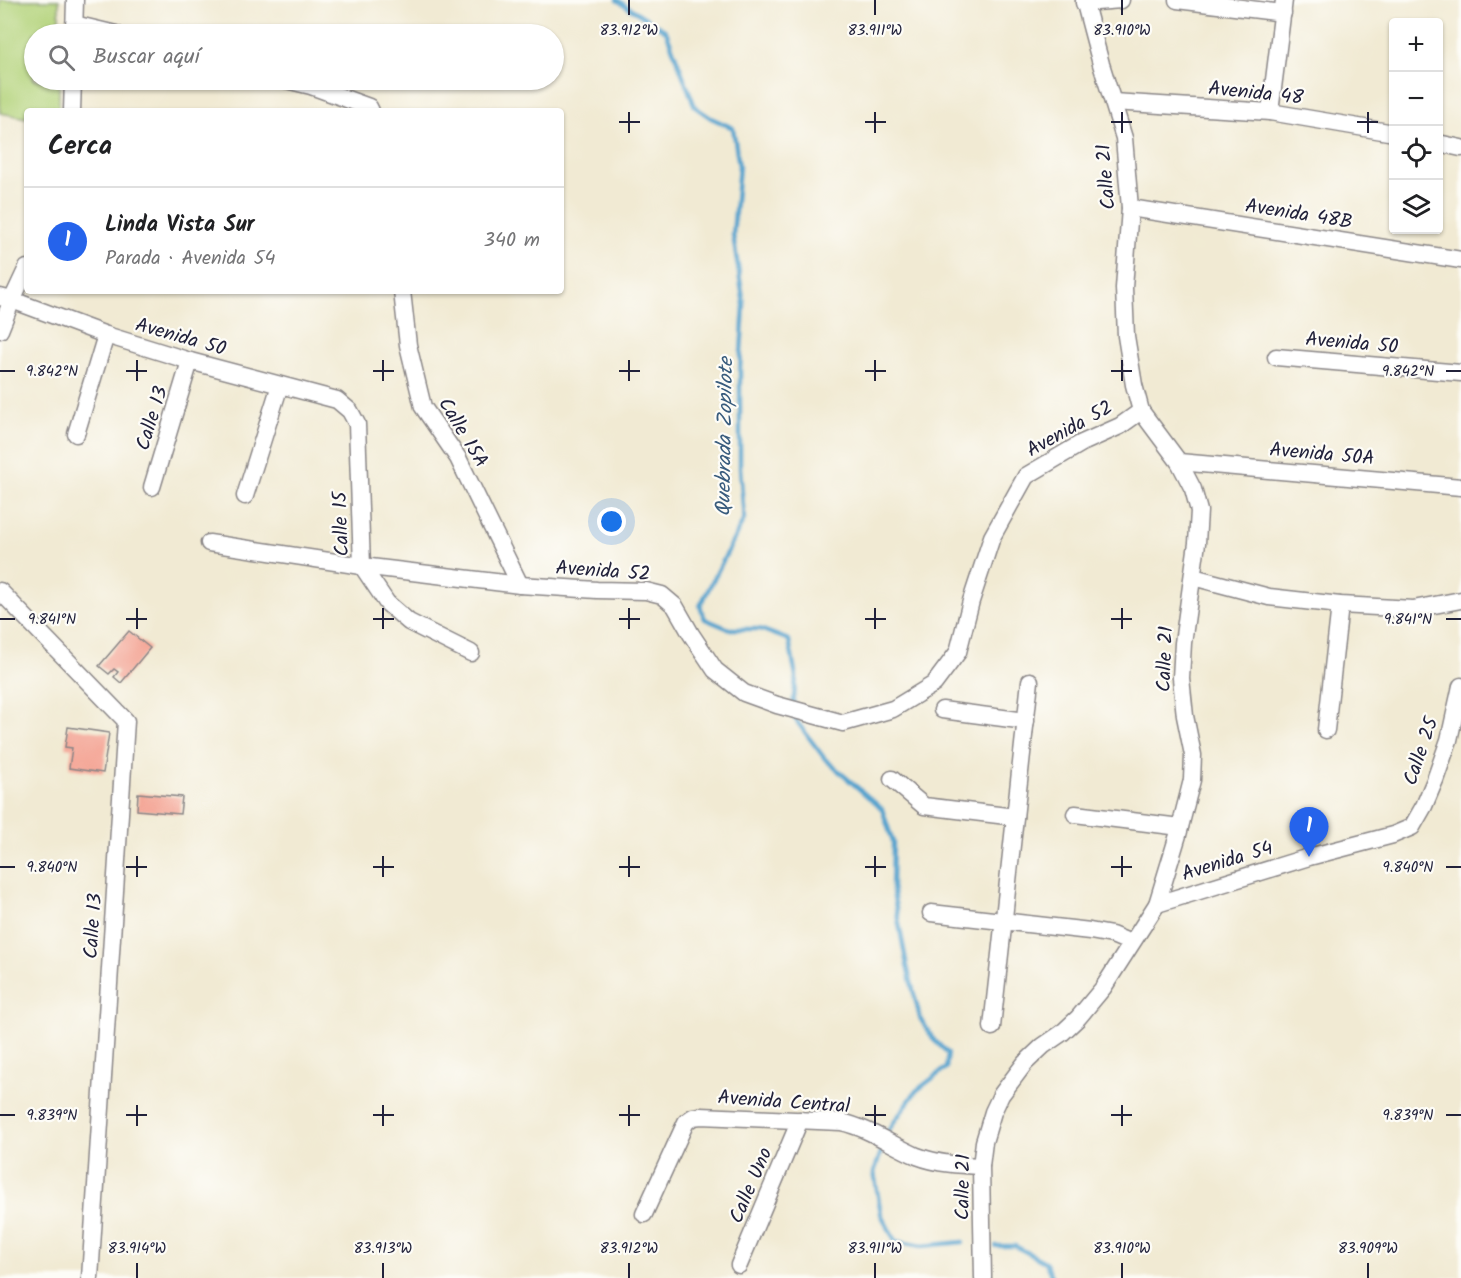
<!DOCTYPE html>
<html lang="es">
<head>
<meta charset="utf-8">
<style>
	:root { --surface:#fff; --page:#f6f6f6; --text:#202124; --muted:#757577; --line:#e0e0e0; --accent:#2563eb }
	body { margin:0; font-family:Kalam,sans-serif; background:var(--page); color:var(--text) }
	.controls { position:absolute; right:18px; top:18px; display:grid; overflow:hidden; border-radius:6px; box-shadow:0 2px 4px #0004 }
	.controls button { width:54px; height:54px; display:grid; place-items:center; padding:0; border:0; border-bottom:2px solid var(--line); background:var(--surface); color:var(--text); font:30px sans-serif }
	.you { position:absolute; left:612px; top:522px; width:21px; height:21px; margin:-15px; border:4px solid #fff; border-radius:50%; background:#1a73e8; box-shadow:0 0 0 9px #1a73e833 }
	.badge { display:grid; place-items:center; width:39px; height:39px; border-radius:50%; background:var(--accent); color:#fff; font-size:20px; font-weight:700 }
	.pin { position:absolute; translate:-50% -50px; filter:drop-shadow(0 2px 3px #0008) }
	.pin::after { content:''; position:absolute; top:32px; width:21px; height:18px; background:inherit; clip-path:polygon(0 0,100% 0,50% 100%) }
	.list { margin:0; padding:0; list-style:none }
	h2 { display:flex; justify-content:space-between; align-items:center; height:78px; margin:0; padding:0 24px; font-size:26px }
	h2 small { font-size:20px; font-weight:400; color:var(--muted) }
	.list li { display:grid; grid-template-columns:39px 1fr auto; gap:18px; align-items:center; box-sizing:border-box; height:108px; padding:0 24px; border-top:2px solid var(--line) }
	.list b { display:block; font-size:22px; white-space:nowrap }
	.list p { margin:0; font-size:20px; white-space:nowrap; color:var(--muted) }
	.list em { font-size:20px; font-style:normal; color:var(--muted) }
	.icon { flex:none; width:33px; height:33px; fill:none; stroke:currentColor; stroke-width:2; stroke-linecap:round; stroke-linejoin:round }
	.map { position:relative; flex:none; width:1461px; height:1278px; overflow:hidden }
	.search { position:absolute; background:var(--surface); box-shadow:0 2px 4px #0004; left:24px; top:24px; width:540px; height:66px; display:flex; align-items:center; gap:15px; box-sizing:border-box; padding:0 21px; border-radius:33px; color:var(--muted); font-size:22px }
	.panel { position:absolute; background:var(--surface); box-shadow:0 2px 4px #0004; left:24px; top:108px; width:540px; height:186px; border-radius:6px }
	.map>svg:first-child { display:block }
	.green { fill:#b3d37a; stroke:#6a7a5a; stroke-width:1.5 }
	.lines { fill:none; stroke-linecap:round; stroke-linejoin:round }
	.stream { stroke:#55a3ce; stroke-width:4.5 }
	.building { fill:#f4a899 }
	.minor-casing { stroke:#8a8687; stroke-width:19 }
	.minor { stroke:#fff; stroke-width:16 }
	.ticks { fill:none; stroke:#22223b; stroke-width:2 }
	.labels { text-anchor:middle; stroke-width:4.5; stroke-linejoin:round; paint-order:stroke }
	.street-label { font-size:20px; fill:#22223b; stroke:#fdfcf7 }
	.water-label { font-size:21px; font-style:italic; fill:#395c7d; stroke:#fdfcf7 }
	.ticks-label { font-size:15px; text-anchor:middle; fill:#22223b; stroke:#fdfcf7; stroke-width:4.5; stroke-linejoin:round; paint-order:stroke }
</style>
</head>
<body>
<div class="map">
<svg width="1461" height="1278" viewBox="0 0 1461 1278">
	<rect width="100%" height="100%" fill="#fdfcf7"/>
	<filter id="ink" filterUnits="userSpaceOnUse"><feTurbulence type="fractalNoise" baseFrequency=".0167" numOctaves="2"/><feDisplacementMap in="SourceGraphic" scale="12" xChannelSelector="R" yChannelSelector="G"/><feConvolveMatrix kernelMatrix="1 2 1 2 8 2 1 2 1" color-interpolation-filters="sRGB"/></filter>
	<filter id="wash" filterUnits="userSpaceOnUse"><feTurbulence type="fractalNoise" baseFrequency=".008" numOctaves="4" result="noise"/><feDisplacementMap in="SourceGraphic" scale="24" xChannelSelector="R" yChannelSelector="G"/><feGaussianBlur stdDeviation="1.35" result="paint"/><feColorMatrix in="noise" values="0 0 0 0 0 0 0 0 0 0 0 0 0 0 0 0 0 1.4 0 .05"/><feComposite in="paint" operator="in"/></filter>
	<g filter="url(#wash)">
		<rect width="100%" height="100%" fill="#f1ead3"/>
		<path class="green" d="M0 0H59V34H34V80H59V111H27V118L0 113Z"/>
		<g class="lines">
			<g class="stream">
				<path d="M617 0 666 31 695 107 711 118 733 128 739 166 733 235 744 305 740 369V468L744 519 700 606 705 619 729 629H760L789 640 796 677 793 705"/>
				<path d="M792 713V715L825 759 882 809 893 842 892 887 907 966 920 1018 934 1040 948 1053 946 1068 916 1091 888 1131 886 1136"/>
				<path d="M884 1144 874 1172 881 1214 895 1241 922 1246 963 1242"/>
				<path d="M996 1246H1015L1045 1262 1053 1278"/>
			</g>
		</g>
		<g id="blocks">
			<g class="building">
				<path d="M129 631 150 648 121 683 114 677 118 672 114 669 109 674 99 666Z"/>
				<path d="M68 727 109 733 103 773 69 768 72 748 65 747Z"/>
				<path d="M138 793 182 797 180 814 137 810Z"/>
			</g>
		</g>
	</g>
	<g filter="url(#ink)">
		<use href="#blocks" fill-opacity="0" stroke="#8a8687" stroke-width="1.5"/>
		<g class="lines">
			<g class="minor-casing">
				<g id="minor">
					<path d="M1177 0 1283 13"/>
					<path d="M1084 3 1121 0"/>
					<path d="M74 24 116 34"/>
					<path d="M74 34 75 0"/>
					<path d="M286 80 311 86 369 107 371 111"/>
					<path d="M1113 102 1270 112 1394 133"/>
					<path d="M72 111 73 80"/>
					<path d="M1270 112 1284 0"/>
					<path d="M1438 143 1461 148"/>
					<path d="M1130 208 1461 260"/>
					<path d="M402 291 408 345 423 407 458 458 520 585"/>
					<path d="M0 297 12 300 106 335 190 361 337 400 350 411 357 424 362 566 387 603 409 622 471 653"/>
					<path d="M0 330 12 300 27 268"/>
					<path d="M1276 357 1461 373"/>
					<path d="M76 434 106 335"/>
					<path d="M1179 462 1461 487"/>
					<path d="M152 487 190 361"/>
					<path d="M245 496 280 385"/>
					<path d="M209 543 362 566 520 585 597 590 646 591 662 595 675 606 691 634 715 670 744 693 777 705 843 723 893 709 934 684 958 652 971 601 992 537 1026 476 1082 443 1120 426 1141 411"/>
					<path d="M1193 577 1269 597 1340 605 1413 609 1461 600"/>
					<path d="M0 591 126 721 90 1278"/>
					<path d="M942 710 1026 721"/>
					<path d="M1326 730 1340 605"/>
					<path d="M892 779 924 806 1015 817"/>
					<path d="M1075 814 1180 827"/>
					<path d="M1157 904 1309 857 1393 835 1412 827 1424 806 1435 780 1449 740 1461 686"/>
					<path d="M931 913 1090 931 1112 935 1131 943"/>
					<path d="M992 1027 1030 681"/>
					<path d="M644 1214 686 1122 693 1117 701 1116 841 1122C869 1128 891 1145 917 1156 938 1164 959 1165 981 1166"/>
					<path d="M739 1265 800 1120"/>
					<path d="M983 1278 981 1166 984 1142 993 1112 1001 1095 1025 1063 1043 1046 1062 1033 1078 1018 1103 988 1157 904 1178 835 1192 780 1193 755 1185 716 1181 678 1183 643 1197 543 1199 511 1193 489 1179 462 1141 411 1134 385 1126 336 1124 288 1130 208 1124 138 1101 64 1084 0"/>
				</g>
			</g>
			<use href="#minor" class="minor"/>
		</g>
	</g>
	<path class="ticks" d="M629 0V15M875 0V15M1122 0V15M629 112V133M875 112V133M1122 112V133M1368 112V133M619 122H640M865 122H886M1111 122H1132M1357 122H1378M137 360V381M383 360V381M629 360V381M875 360V381M1122 360V381M0 371H15M126 371H147M373 371H394M619 371H640M865 371H886M1111 371H1132M1446 371H1461M137 608V629M383 608V629M629 608V629M875 608V629M1122 608V629M0 619H15M126 619H147M373 619H394M619 619H640M865 619H886M1111 619H1132M1446 619H1461M137 856V877M383 856V877M629 856V877M875 856V877M1122 856V877M0 867H15M126 867H147M373 867H394M619 867H640M865 867H886M1111 867H1132M1446 867H1461M137 1105V1126M383 1105V1126M629 1105V1126M875 1105V1126M1122 1105V1126M0 1115H15M126 1115H147M373 1115H394M619 1115H640M865 1115H886M1111 1115H1132M1446 1115H1461M137 1263V1278M383 1263V1278M629 1263V1278M875 1263V1278M1122 1263V1278M1368 1263V1278"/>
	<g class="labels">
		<g class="street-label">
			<text transform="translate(1256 92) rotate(6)" y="7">Avenida 48</text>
			<text transform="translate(1105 177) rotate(-95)" y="7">Calle 21</text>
			<text transform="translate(1299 213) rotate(9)" y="7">Avenida 48B</text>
			<text transform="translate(181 336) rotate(16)" y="7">Avenida 50</text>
			<text transform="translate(1352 342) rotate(5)" y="7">Avenida 50</text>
			<text transform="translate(151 418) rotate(-73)" y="7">Calle 13</text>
			<text transform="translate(1069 428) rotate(-29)" y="7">Avenida 52</text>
			<text transform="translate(464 432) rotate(59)" y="7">Calle 15A</text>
			<text transform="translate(1322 453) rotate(5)" y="7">Avenida 50A</text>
			<text transform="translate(340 524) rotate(-92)" y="7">Calle 15</text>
			<text transform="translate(603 570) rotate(4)" y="7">Avenida 52</text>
			<text transform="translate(1164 659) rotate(-88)" y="7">Calle 21</text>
			<text transform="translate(1420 751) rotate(-71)" y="7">Calle 25</text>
			<text transform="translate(1227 860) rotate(-17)" y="7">Avenida 54</text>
			<text transform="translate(92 926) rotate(-86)" y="7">Calle 13</text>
			<text transform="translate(784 1101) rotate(4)" y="7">Avenida Central</text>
			<text transform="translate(750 1185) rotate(-67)" y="7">Calle Uno</text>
			<text transform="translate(962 1187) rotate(-89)" y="7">Calle 21</text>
		</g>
		<g class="water-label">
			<text transform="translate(724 437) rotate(-89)" y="7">Quebrada Zopilote</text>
		</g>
	</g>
	<g class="ticks-label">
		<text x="629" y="35">83.912°W</text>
		<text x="875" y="35">83.911°W</text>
		<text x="1122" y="35">83.910°W</text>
		<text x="52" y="376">9.842°N</text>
		<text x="1408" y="376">9.842°N</text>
		<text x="52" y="624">9.841°N</text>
		<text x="1408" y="624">9.841°N</text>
		<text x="52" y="872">9.840°N</text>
		<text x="1408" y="872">9.840°N</text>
		<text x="52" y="1120">9.839°N</text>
		<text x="1408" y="1120">9.839°N</text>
		<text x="137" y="1253">83.914°W</text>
		<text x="383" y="1253">83.913°W</text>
		<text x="629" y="1253">83.912°W</text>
		<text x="875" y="1253">83.911°W</text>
		<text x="1122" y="1253">83.910°W</text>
		<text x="1368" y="1253">83.909°W</text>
	</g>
</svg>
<div class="controls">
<button>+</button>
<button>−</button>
<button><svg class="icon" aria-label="locate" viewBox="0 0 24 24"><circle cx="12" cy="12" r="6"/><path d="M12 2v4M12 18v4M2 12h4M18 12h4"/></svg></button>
<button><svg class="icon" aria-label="layers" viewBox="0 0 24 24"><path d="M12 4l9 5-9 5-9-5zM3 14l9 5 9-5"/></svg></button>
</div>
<div class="you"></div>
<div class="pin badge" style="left:1309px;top:857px">1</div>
<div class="search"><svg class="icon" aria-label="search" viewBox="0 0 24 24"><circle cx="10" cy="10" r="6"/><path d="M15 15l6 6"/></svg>Buscar aquí</div>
<section class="panel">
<h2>Cerca<small></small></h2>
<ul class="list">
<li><span class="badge">1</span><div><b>Linda Vista Sur</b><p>Parada · Avenida 54</p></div><em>340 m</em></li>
</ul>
</section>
</div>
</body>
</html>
